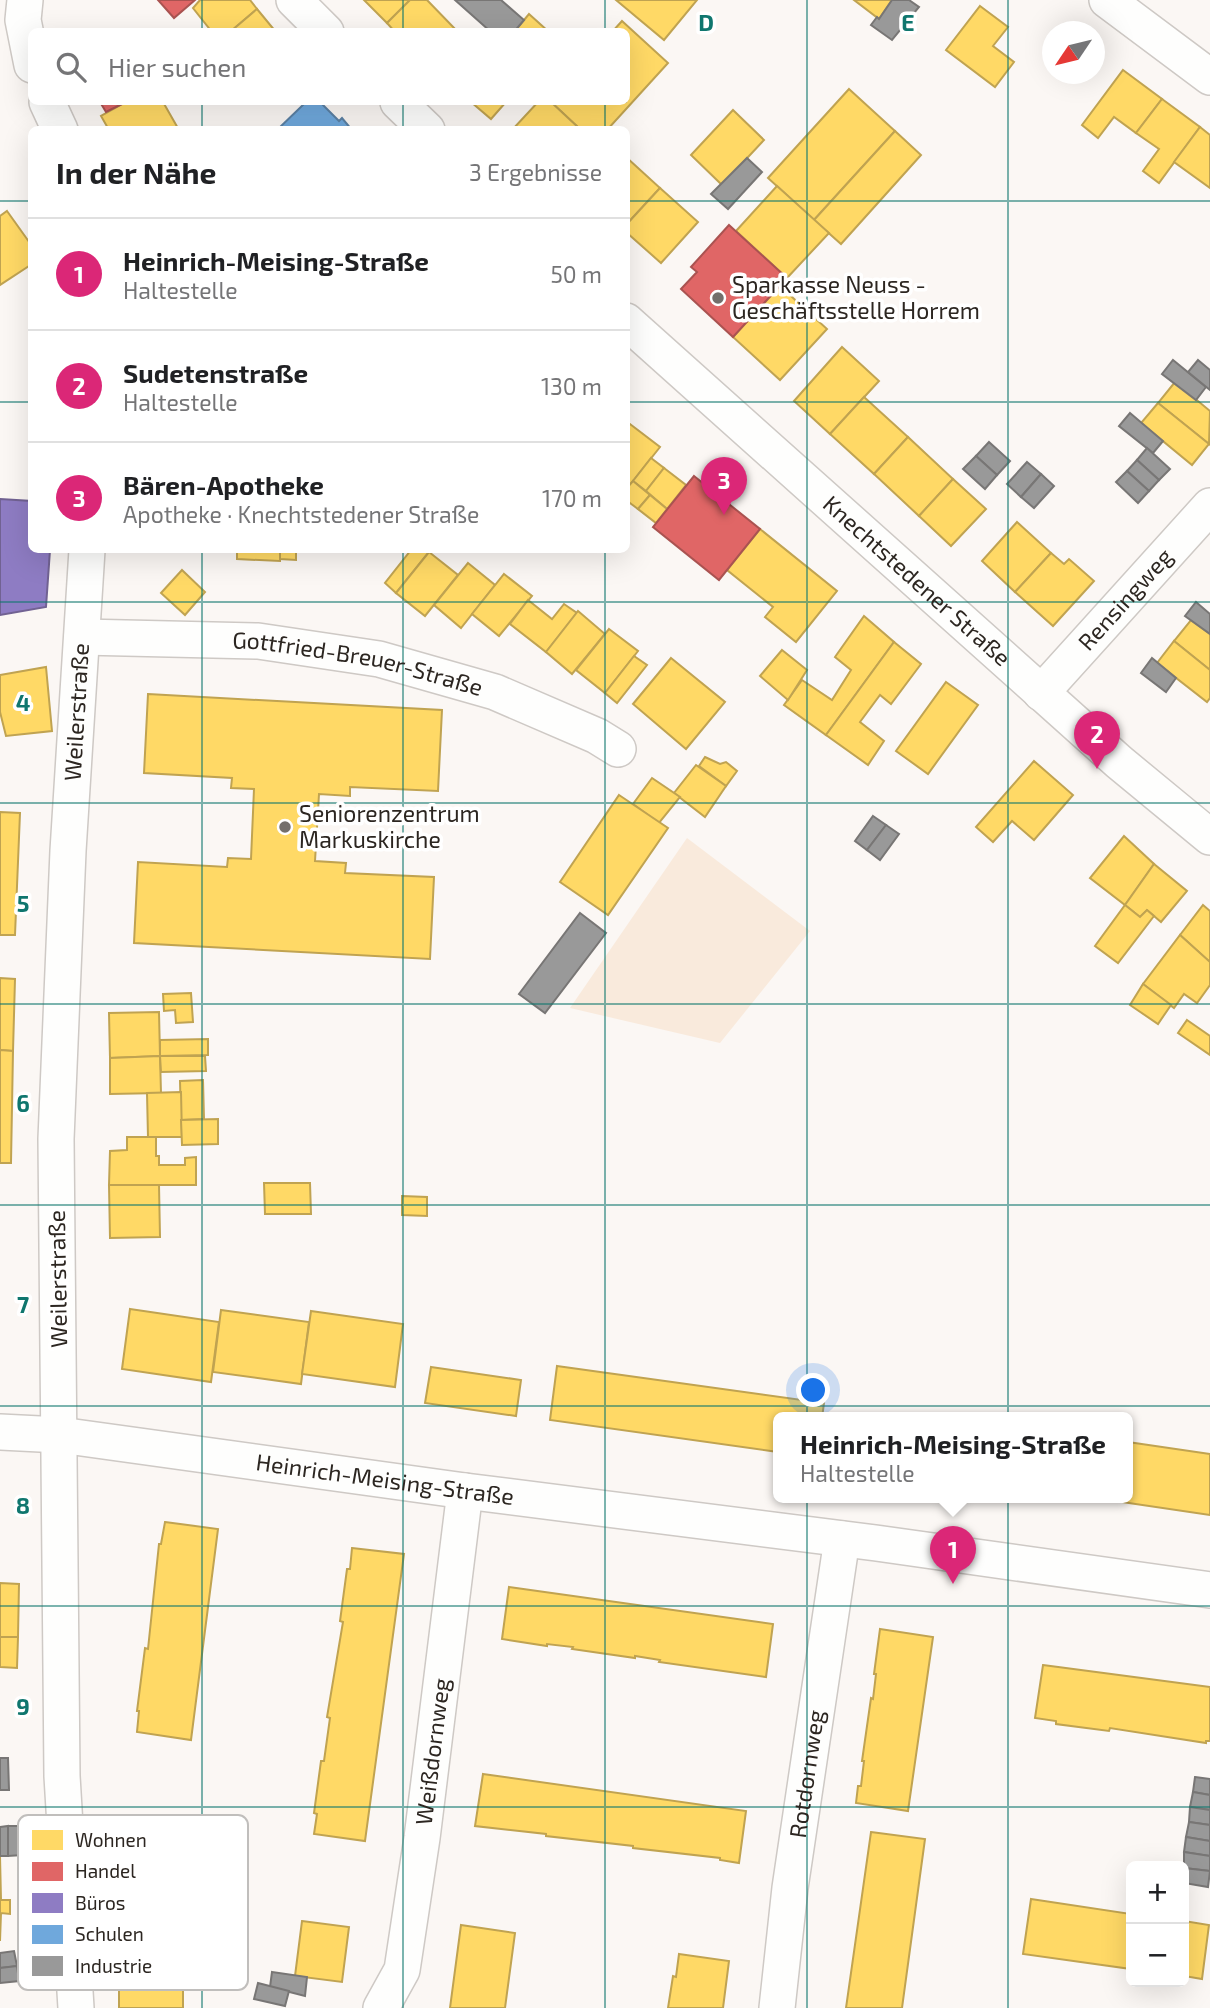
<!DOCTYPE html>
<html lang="de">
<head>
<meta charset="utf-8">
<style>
	:root { --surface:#fff; --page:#f6f6f6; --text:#202124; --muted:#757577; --line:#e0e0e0; --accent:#db2777 }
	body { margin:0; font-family:"Exo 2",sans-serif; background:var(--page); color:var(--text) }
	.controls { position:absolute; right:21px; bottom:21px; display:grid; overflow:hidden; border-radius:10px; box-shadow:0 7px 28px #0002 }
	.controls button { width:63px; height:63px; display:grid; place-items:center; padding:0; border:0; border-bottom:2px solid var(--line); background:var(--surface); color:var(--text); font:35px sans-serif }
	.compass { position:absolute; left:1042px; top:21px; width:63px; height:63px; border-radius:50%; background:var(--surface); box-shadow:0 7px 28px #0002; rotate:235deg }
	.you { position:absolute; left:814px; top:1391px; width:24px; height:24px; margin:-18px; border:5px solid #fff; border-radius:50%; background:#1a73e8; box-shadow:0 0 0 10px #1a73e833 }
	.badge { display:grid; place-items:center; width:46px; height:46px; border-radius:50%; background:var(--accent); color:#fff; font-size:23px; font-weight:700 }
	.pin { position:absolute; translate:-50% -58px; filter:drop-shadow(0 2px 4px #0008) }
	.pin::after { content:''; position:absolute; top:37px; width:24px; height:21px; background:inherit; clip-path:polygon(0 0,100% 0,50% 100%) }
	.popup { position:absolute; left:773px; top:1412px; width:360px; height:91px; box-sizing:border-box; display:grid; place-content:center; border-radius:10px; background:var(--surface); filter:drop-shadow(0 2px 5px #0005); font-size:23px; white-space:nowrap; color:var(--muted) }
	.popup b { font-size:26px; color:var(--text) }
	.popup::after { content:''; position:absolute; left:50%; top:100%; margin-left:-14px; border:14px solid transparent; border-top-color:var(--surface) }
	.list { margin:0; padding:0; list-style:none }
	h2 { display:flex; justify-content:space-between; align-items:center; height:91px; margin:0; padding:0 28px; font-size:30px }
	h2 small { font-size:23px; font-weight:400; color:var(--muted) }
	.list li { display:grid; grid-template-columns:46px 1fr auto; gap:21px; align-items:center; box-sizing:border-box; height:112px; padding:0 28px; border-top:2px solid var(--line) }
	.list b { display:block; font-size:26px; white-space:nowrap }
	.list p { margin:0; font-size:23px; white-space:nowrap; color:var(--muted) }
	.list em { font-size:23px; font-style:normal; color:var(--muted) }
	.icon { flex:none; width:38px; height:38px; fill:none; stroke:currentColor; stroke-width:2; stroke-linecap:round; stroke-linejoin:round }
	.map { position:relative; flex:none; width:1210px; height:2008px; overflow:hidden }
	.search { position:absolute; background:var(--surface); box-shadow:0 7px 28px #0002; left:28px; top:28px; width:602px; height:77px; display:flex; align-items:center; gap:18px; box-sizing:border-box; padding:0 24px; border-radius:10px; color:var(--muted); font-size:26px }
	.panel { position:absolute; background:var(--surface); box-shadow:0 7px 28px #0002; left:28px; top:126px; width:602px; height:427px; border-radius:10px }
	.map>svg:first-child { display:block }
	.green { fill:#f9eadc }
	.homes { fill:#ffd966; stroke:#c0a351; stroke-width:2 }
	.shops { fill:#e06666; stroke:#aa5351; stroke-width:2 }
	.offices { fill:#8e7cc3; stroke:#716292; stroke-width:2 }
	.schools { fill:#6fa8dc; stroke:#5b81a4; stroke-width:2 }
	.industry { fill:#999; stroke:#787675; stroke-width:2 }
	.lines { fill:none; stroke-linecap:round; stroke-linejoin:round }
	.street-casing { stroke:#cec9c5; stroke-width:38 }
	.street { stroke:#fefefd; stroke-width:35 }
	.grid { fill:none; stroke:#0f766e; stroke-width:2; stroke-opacity:0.55 }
	.poi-dot { fill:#746f6b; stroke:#fff; stroke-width:2.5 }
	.labels { text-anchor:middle; stroke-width:7; stroke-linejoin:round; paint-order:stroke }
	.poi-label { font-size:23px; fill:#2c2621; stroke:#fff; text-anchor:start }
	.street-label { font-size:23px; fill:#2c2621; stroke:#fff }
	.key { fill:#fff; stroke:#c0bebc; stroke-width:2 }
	.key-label { font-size:19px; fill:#2c2621 }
	.grid-label { font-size:23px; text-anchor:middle; font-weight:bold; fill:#0f766e; stroke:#fff; stroke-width:7; stroke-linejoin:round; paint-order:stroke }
</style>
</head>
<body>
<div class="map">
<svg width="1210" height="2008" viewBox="0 0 1210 2008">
	<rect width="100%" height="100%" fill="#fbf7f4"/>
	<path class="green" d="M687 838 810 931 720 1043 570 1008Z"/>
	<g class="homes">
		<path d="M200 0H250L257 9 230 32H212L193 8Z"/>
		<path d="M364 0H410L387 23Z"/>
		<path d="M410 0H427L458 32H395L387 23Z"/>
		<path d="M616 0H697L664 40Z"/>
		<path d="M854 0H892L879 19Z"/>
		<path d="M980 6 1008 27 993 46 1014 62 995 87 946 50Z"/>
		<path d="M257 9 276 32H230Z"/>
		<path d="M529 14 549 32H514Z"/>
		<path d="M622 21 668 63 607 130H581L551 102H626V32H612Z"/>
		<path d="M1123 70 1162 99 1136 133 1114 117 1098 138 1082 125Z"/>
		<path d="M849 89 895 131 814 220 768 178Z"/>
		<path d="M1162 99 1200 127 1159 183 1143 171 1159 149 1136 133Z"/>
		<path d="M126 102H163L179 130H109L101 116Z"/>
		<path d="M471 102H506L491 119Z"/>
		<path d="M538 102H551L581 130H512Z"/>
		<path d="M733 110 764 140 722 185 691 155Z"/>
		<path d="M1200 127 1210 135V188L1174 162Z"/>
		<path d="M895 131 921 155 841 244 814 220Z"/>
		<path d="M626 157 660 188 626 225Z"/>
		<path d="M777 186 829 233 787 278 736 231Z"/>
		<path d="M660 188 698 222 661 263 626 232V225Z"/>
		<path d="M7 211 32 246V264L0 285V216Z"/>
		<path d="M780 286 827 329 780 380 733 337Z"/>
		<path d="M842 347 879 381 830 434 794 401Z"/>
		<path d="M1175 382 1210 411 1209 444 1158 403Z"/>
		<path d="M864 397 908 437 874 474 830 434Z"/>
		<path d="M1158 403 1209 444 1192 465 1141 423Z"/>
		<path d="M626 421 660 447 629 486 626 484Z"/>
		<path d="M908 437 953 479 919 516 874 474Z"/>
		<path d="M651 458 664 468 646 491 633 481Z"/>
		<path d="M664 468 686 485 667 509 646 491Z"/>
		<path d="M953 479 986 509 951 546 919 516Z"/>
		<path d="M633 481 650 495 638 509 626 500V489Z"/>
		<path d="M650 495 667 509 656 523 638 509Z"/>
		<path d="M1017 522 1051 553 1015 592 982 561Z"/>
		<path d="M760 529 837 591 796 642 765 617 773 607 727 570Z"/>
		<path d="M237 550H280V561L237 559Z"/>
		<path d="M280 550H296V560L280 559Z"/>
		<path d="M411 550H425L429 552 396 593 385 583Z"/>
		<path d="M429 552 458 575 425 616 396 593Z"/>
		<path d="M1051 553 1064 564 1069 559 1094 581 1053 626 1015 592Z"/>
		<path d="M468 563 495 585 461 628 434 605Z"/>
		<path d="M182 570 205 592 185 615 161 593Z"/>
		<path d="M504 574 532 596 499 636 472 614Z"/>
		<path d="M528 600 552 619 564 604 577 613 546 652 510 624Z"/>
		<path d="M578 611 605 634 572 674 546 652Z"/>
		<path d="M864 616 894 642 826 735 784 705 802 680 832 700 851 670 835 657Z"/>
		<path d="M1191 620 1210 634V670L1174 641Z"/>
		<path d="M609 629 638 651 605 693 576 670Z"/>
		<path d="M1174 641 1210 670V698L1207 702 1157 663Z"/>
		<path d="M894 642 921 664 891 704 880 695 860 722 884 741 868 765 826 735Z"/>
		<path d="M782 650 807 670 788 700 760 676Z"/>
		<path d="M634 656 647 665 617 703 605 693Z"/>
		<path d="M671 658 725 702 686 749 633 704Z"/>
		<path d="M46 667 52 731 6 736 0 712V675Z"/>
		<path d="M946 682 978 705 928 774 896 751Z"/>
		<path d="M148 694 442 710 438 791 350 787V796L319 794 315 861 346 863 345 873 434 877 430 959 134 943 138 862 227 867 228 858 251 859 254 789 231 788 232 778 144 773Z"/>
		<path d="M705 757 720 764 726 762 737 771 726 786 699 766Z"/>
		<path d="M1034 761 1073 795 1034 840 1012 821 993 842 976 827Z"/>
		<path d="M696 765 726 786 705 817 674 793Z"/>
		<path d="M652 778 680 797 659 823 633 804Z"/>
		<path d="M619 795 668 828 608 915 560 882Z"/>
		<path d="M0 812 20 813 15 935H0Z"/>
		<path d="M1124 836 1154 864 1125 905 1090 878Z"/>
		<path d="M1154 864 1187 891 1161 922 1147 910 1140 917 1125 905Z"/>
		<path d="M1125 905 1140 917 1147 910 1154 916 1118 963 1095 946Z"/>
		<path d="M1203 905 1210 911V962L1180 935Z"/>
		<path d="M1180 935 1210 962V985L1197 1003 1184 994 1174 1008 1143 984Z"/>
		<path d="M0 978 15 979 13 1051 0 1050Z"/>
		<path d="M1143 984 1171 1005 1158 1024 1130 1005Z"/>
		<path d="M191 993 193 1022 176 1023 175 1010 164 1011 163 994Z"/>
		<path d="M159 1012 160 1056 110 1058 109 1013Z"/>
		<path d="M1187 1020 1210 1036V1055L1178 1033Z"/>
		<path d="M208 1039V1055L160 1056V1040Z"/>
		<path d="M0 1050 13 1051 11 1163H0Z"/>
		<path d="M160 1056 161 1093 110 1094V1058Z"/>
		<path d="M160 1056H205L206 1071 161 1072Z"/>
		<path d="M203 1080 204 1119 181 1120 180 1081Z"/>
		<path d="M181 1092 182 1137H148L147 1093Z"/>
		<path d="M218 1119V1144L182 1145 181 1120Z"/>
		<path d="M127 1137H156V1156H159V1165H185V1158L196 1157V1185H109L110 1151 127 1150Z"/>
		<path d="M264 1183H310L311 1214H265Z"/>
		<path d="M109 1185H159L160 1237 110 1238Z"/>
		<path d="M402 1196 427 1197V1216L402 1215Z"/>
		<path d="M130 1309 219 1322 211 1382 122 1369Z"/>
		<path d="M221 1310 309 1322 301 1384 213 1372Z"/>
		<path d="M311 1311 403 1324 395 1387 302 1374Z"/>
		<path d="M557 1366 824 1403 822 1418H778V1452L550 1420Z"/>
		<path d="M431 1367 521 1380 516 1416 425 1403Z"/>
		<path d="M1128 1442 1210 1454V1515L1095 1498H1128Z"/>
		<path d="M165 1522 218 1529 191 1740 137 1732 139 1711H137L145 1648 148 1649 159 1544H161Z"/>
		<path d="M352 1548 404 1554 365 1841 314 1834 317 1814 314 1813 321 1761H324L330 1718 327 1717 343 1622 340 1621 347 1569H350Z"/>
		<path d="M0 1583 19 1584 18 1637H0Z"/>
		<path d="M509 1587 773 1624 766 1677 659 1662 660 1660 635 1656V1658L572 1649 573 1647 547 1644V1646L502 1639Z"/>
		<path d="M880 1629 933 1637 908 1811 856 1803 858 1786H861L864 1761H862L871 1698 873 1699 876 1674H874Z"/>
		<path d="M0 1637H18L17 1668 0 1667Z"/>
		<path d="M1043 1665 1210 1687V1741H1206V1743L1110 1728 1109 1731 1056 1724V1721L1035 1718Z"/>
		<path d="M483 1774 746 1811 739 1863 720 1860V1858L633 1848V1846L546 1836V1834L475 1826Z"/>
		<path d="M871 1832 925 1839 902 2008H846Z"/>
		<path d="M124 1854 153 1855 152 1875 162 1876 161 1889H174L173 1911 122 1909V1888H115V1875H123Z"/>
		<path d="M0 1856 1 1900H10V1914L1 1913 0 1941Z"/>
		<path d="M1031 1899 1131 1914V1969L1023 1954Z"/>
		<path d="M122 1909 168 1911 167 1946 120 1945Z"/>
		<path d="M302 1921 349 1927 342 1982 295 1976Z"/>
		<path d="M1184 1921 1209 1925 1202 1979 1184 1976Z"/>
		<path d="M461 1925 515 1933 505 2008H450Z"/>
		<path d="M679 1954 729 1961 723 2008H668L673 1976 676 1977Z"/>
		<path d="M123 1982 183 1983V2008H119V1989H122Z"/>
	</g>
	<g class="shops">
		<path d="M158 0H195L174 18Z"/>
		<path d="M100 102H126L106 112Z"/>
		<path d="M729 225 787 278 733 337 681 289 697 272 691 267Z"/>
		<path d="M694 476 760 529 719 580 653 527Z"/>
	</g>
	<path class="offices" d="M0 499 32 501V550H50L46 607 0 615Z"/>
	<path class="schools" d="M306 102H320L339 121 342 118 352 130H277Z"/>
	<g class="industry">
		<path d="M455 0H501L524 20 514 32H491Z"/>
		<path d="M892 0H909L919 7 892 40 871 25 877 17 879 19Z"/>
		<path d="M747 158 762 172 728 209 711 194Z"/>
		<path d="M1173 360 1206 387 1196 400 1162 374Z"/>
		<path d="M1198 360 1210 370V390L1188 372Z"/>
		<path d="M1130 413 1163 441 1153 453 1119 426Z"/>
		<path d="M989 442 1010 461 997 475 976 456Z"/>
		<path d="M1147 448 1170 469 1159 480 1137 460Z"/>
		<path d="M976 456 997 475 985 489 963 469Z"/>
		<path d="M1137 460 1159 480 1149 491 1127 471Z"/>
		<path d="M1027 462 1041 474 1021 497 1007 484Z"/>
		<path d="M1127 471 1149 491 1138 503 1116 482Z"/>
		<path d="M1041 474 1054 486 1034 508 1021 497Z"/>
		<path d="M1196 602 1210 614V634L1185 616Z"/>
		<path d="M1152 658 1176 678 1166 692 1141 673Z"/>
		<path d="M873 816 886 825 867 850 855 841Z"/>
		<path d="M886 825 899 834 880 860 867 850Z"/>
		<path d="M580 913 606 933 545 1013 519 994Z"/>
		<path d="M0 1758H8L9 1790H0Z"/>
		<path d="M1195 1777 1210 1779V1795L1193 1792Z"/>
		<path d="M1193 1792 1210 1795V1810L1190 1807Z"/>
		<path d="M1190 1807 1210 1810V1825L1189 1822Z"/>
		<path d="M1189 1822 1210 1825V1841L1186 1837Z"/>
		<path d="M8 1826V1856H0V1827Z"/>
		<path d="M8 1826H23V1855L8 1856Z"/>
		<rect x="23" y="1826" width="15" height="29"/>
		<path d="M1186 1837 1210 1841V1856L1184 1852Z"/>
		<path d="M1184 1852 1210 1856V1871L1184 1868Z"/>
		<path d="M1184 1868 1210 1871 1208 1887 1184 1883Z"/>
		<path d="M14 1951 17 1966 0 1968V1953Z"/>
		<path d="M150 1965 187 1966V1985L149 1982Z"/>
		<path d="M17 1966 19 1981 0 1983V1968Z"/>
		<path d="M272 1972 307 1977 305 1996 270 1987Z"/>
		<path d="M258 1983 289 1991 285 2006 254 1999Z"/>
	</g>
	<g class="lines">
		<g class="street-casing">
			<g id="street">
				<path d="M25 0 23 20 32 65"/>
				<path d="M294 0 326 32"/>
				<path d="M1107 0 1210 77"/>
				<path d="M47 102 60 130"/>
				<path d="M398 102 427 130"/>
				<path id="s1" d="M626 321 1061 710 1119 762 1210 837"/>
				<path id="s2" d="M82 637 258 641 379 659 495 692 597 736 618 749"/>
				<path id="s3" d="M1041 693 1210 506"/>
				<path id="s4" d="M0 1432 60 1435 465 1491 876 1543 1210 1590"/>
				<path id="s5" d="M76 2008 62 1776 56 1139 68 851 87 550"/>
				<path id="s6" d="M381 2008 402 1970 422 1838 465 1491"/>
				<path id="s7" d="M777 2008 790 1888 842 1539"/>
			</g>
		</g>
		<use href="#street" class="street"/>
	</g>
	<path class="grid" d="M202 0V32M403 0V32M605 0V32M807 0V2008M1008 0V2008M202 102V130M403 102V130M605 102V130M0 201H32M626 201H1210M0 402H32M626 402H1210M202 550V2008M403 550V2008M605 550V2008M0 602H1210M0 803H1210M0 1004H1210M0 1205H1210M0 1406H1210M0 1606H1210M0 1807H1210"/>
	<g class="poi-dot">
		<circle cx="718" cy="298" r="7"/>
		<circle cx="285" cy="827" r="7"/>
	</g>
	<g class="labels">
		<g class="poi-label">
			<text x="732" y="293">Sparkasse Neuss -<tspan x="732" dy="26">Geschäftsstelle Horrem</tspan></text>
			<text x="299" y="822">Seniorenzentrum<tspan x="299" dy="26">Markuskirche</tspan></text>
		</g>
		<g class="street-label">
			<text dy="8" stroke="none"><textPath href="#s1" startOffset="390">Knechtstedener Straße</textPath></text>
			<text dy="8" stroke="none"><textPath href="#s3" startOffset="126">Rensingweg</textPath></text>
			<text dy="8" stroke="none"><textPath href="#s2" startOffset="278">Gottfried-Breuer-Straße</textPath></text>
			<text dy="8" stroke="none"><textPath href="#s5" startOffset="1297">Weilerstraße</textPath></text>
			<text transform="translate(58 1279) rotate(-91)" y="8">Weilerstraße</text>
			<text dy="8" stroke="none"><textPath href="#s4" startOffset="388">Heinrich-Meising-Straße</textPath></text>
			<text dy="8" stroke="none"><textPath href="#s6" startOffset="264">Weißdornweg</textPath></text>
			<text dy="8" stroke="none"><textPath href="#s7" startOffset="236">Rotdornweg</textPath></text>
		</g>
	</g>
	<rect x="18" y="1815" width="230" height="175" rx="10" class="key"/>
	<rect x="32" y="1830" width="31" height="20" fill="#ffd966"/>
	<rect x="32" y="1862" width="31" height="19" fill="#e06666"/>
	<rect x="32" y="1893" width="31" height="20" fill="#8e7cc3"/>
	<rect x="32" y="1925" width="31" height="19" fill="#6fa8dc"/>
	<rect x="32" y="1956" width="31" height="20" fill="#999"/>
	<g class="key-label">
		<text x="75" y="1847">Wohnen</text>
		<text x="75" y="1878">Handel</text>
		<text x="75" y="1910">Büros</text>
		<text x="75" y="1941">Schulen</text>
		<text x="75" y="1973">Industrie</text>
	</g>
	<g class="grid-label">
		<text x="706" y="31">D</text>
		<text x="908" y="31">E</text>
		<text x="23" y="711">4</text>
		<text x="23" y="912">5</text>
		<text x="23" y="1112">6</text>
		<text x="23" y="1313">7</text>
		<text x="23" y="1514">8</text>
		<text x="23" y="1715">9</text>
	</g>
</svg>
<div class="controls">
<button>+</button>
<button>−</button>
</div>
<svg class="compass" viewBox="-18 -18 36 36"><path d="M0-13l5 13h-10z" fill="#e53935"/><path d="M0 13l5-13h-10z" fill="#757577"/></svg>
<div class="you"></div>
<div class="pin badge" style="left:953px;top:1584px">1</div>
<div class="popup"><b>Heinrich-Meising-Straße</b>Haltestelle</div>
<div class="pin badge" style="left:1097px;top:769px">2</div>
<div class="pin badge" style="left:724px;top:515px">3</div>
<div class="search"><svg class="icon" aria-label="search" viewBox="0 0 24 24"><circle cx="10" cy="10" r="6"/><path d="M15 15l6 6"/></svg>Hier suchen</div>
<section class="panel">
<h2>In der Nähe<small>3 Ergebnisse</small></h2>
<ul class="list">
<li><span class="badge">1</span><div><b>Heinrich-Meising-Straße</b><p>Haltestelle</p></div><em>50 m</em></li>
<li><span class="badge">2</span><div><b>Sudetenstraße</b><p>Haltestelle</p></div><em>130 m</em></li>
<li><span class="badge">3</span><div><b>Bären-Apotheke</b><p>Apotheke · Knechtstedener Straße</p></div><em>170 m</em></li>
</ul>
</section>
</div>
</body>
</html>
